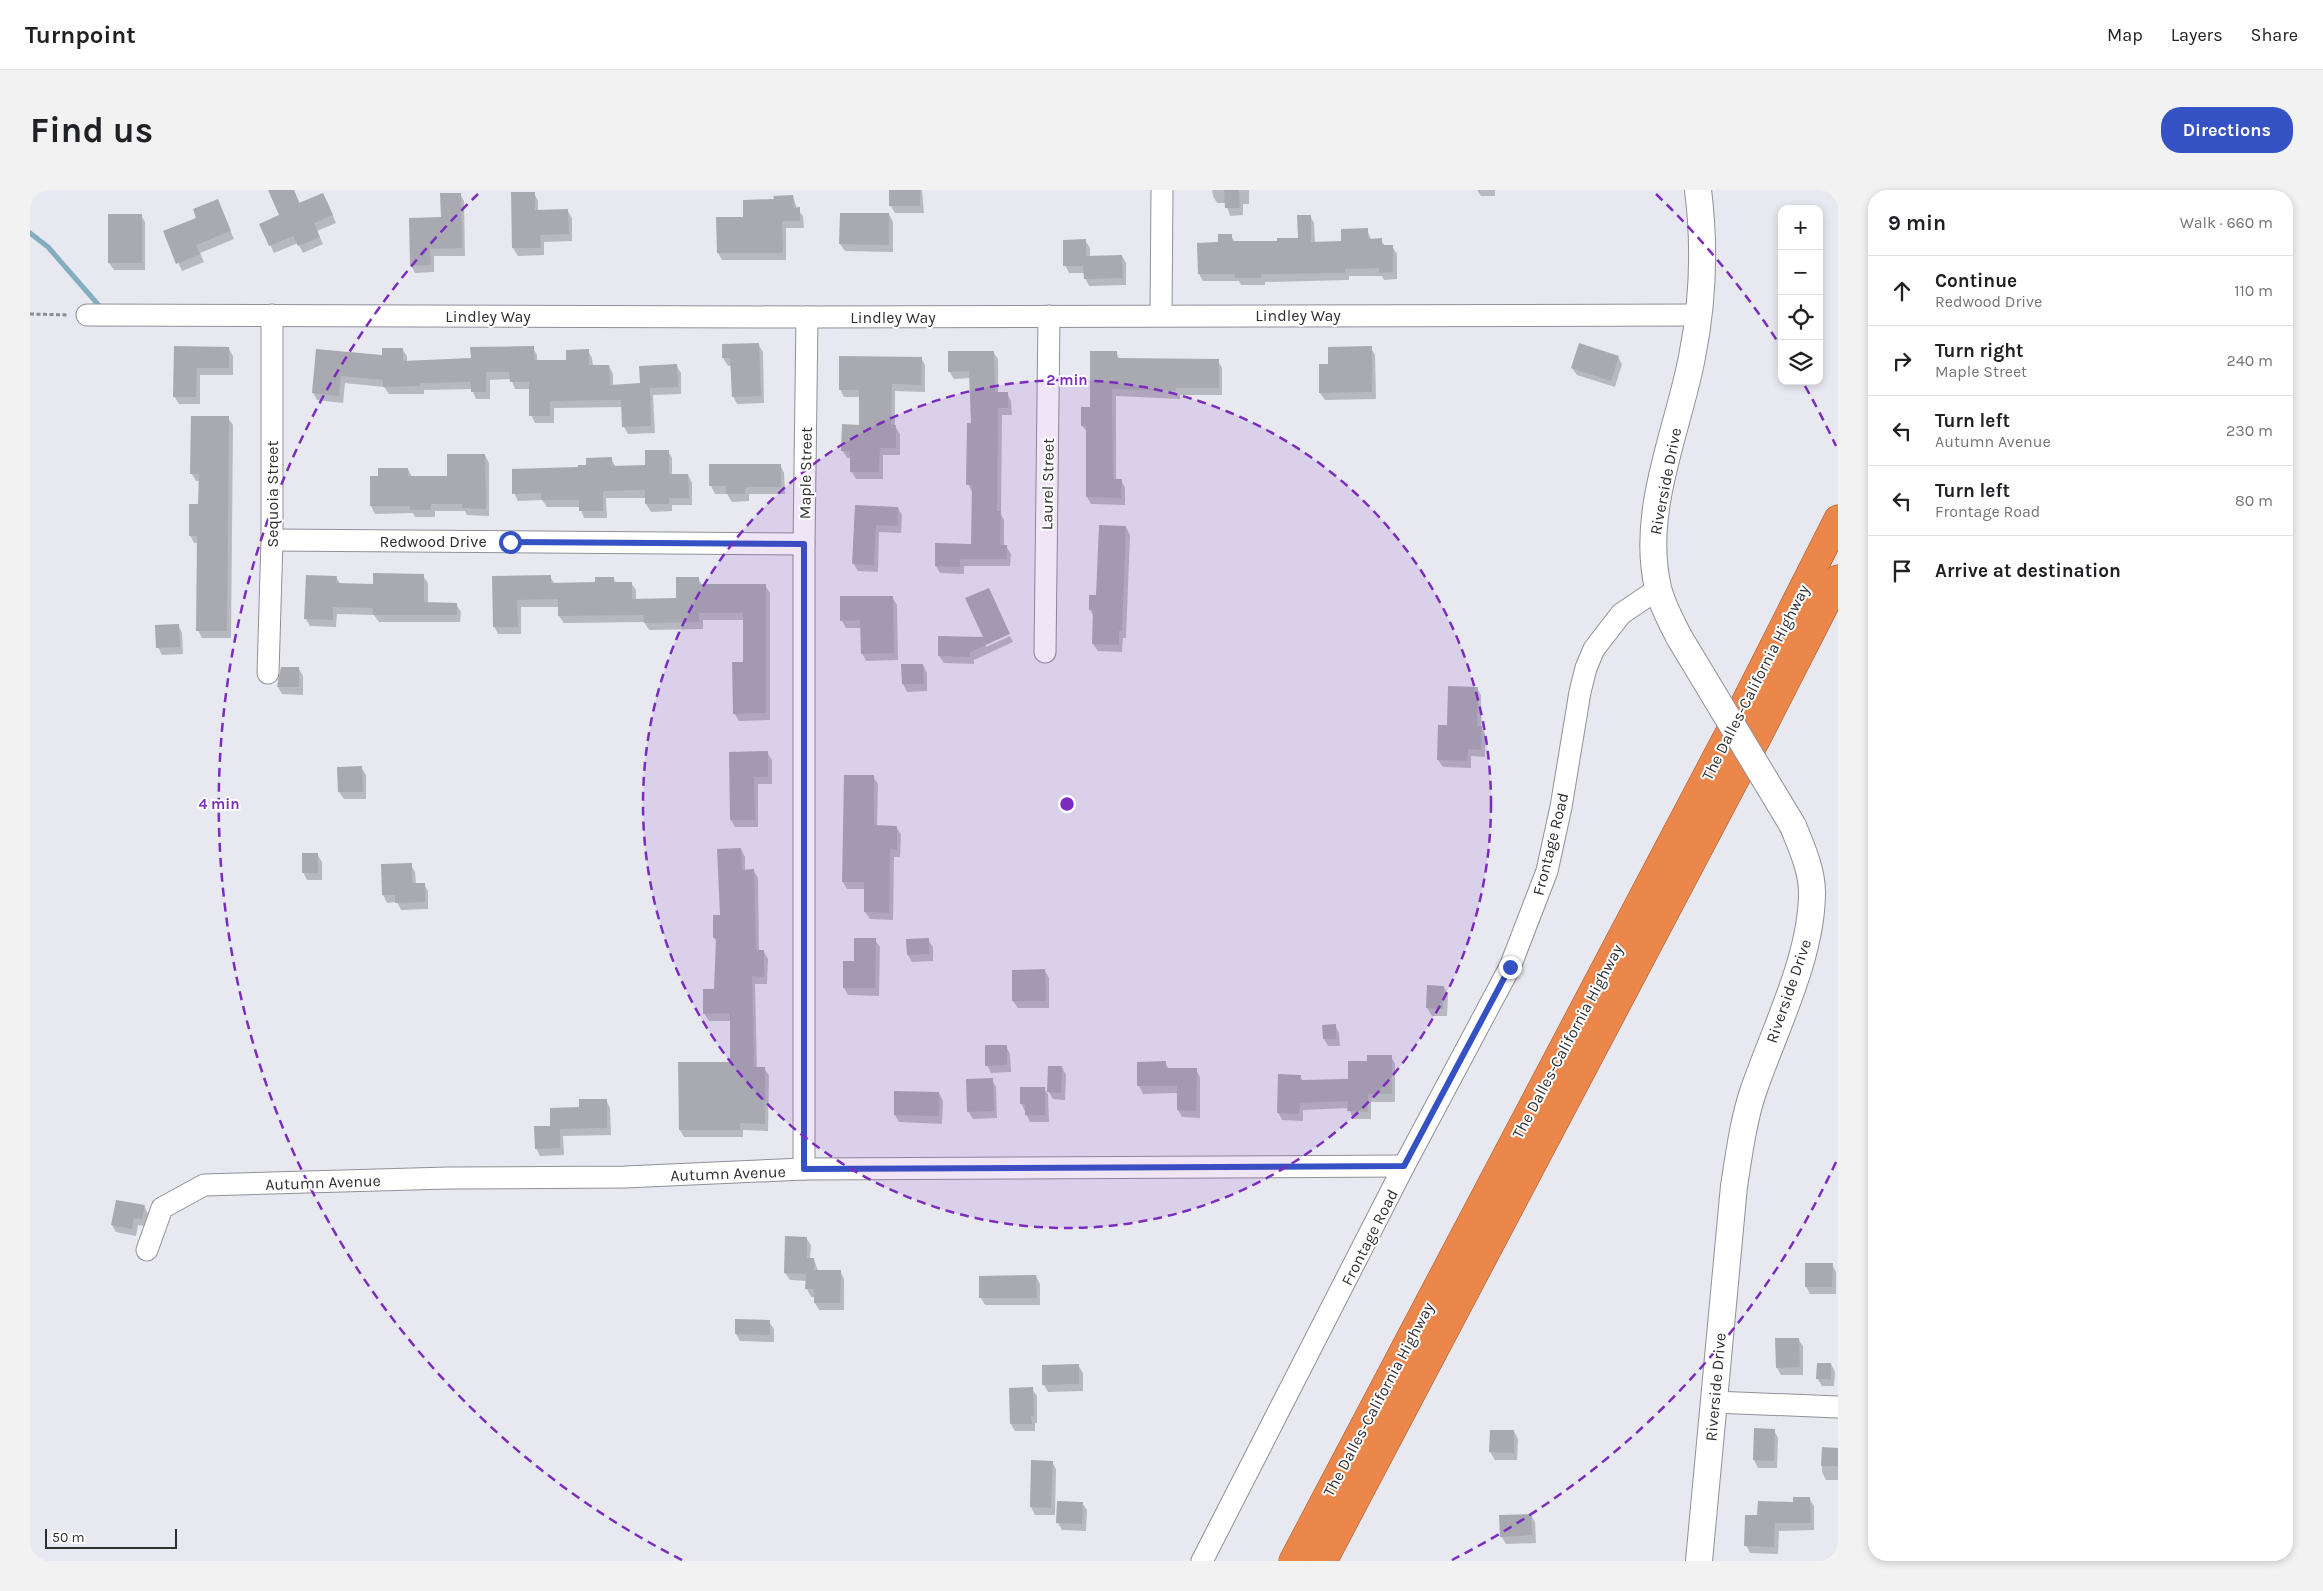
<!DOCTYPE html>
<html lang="en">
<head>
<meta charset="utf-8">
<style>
	:root { --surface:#fff; --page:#f2f2f2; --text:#202124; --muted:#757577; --line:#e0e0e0; --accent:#3452c3 }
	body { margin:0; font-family:Karla,sans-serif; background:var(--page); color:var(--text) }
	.controls { position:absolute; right:15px; top:15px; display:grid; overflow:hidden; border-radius:10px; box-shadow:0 2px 8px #0003 }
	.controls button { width:45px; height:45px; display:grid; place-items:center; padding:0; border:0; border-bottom:1px solid var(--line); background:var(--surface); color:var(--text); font:25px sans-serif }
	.scale { position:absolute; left:15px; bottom:12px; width:132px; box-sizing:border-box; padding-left:5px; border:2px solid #2f2f32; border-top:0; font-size:14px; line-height:18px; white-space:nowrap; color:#2f2f32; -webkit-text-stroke:4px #fff; paint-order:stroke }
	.stop { position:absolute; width:15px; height:15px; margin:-11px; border:4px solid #3452c3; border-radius:50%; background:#fff }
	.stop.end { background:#3452c3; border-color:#fff; box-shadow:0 1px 5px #0008 }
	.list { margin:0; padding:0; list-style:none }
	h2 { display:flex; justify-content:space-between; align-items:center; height:65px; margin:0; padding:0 20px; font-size:21px }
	h2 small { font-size:16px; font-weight:400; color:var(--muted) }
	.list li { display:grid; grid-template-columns:32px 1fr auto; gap:15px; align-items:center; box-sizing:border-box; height:70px; padding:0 20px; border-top:1px solid var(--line) }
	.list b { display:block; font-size:19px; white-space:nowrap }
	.list p { margin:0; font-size:16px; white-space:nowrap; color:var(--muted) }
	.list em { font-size:16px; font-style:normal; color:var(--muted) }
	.icon { flex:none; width:28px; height:28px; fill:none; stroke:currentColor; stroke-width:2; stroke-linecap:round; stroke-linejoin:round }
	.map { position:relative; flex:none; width:1808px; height:1371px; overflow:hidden; border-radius:20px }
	header { display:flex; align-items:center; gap:30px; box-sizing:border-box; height:70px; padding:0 25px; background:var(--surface); border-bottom:1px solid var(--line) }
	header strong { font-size:24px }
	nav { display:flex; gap:28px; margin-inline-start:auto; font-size:18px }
	.intro { display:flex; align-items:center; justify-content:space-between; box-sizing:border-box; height:120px; padding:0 30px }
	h1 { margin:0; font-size:35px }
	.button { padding:12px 22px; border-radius:20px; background:var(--accent); color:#fff; font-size:18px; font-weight:700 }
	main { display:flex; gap:30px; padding:0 30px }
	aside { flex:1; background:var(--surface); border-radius:20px; box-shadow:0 2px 8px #0003 }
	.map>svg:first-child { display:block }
	.shadow { fill:#0003 }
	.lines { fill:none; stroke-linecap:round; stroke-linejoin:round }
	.stream { stroke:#83adc0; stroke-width:5 }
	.building { fill:#a9aab1 }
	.minor-casing { stroke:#909097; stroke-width:23 }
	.tertiary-casing { stroke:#909097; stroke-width:28 }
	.trunk-casing { stroke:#a75525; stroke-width:29 }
	.path { stroke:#8c8c92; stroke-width:3; stroke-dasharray:4 2.5; stroke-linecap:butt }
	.minor { stroke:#fff; stroke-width:21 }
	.tertiary { stroke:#fff; stroke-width:26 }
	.trunk { stroke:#ec874b; stroke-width:28 }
	.tertiary-bridge-casing { stroke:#909097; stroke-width:28; stroke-linecap:butt }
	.tertiary-bridge { stroke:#fff; stroke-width:26 }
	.route { stroke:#3452c3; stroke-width:6 }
	.ring { fill:none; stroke:#7b2cbf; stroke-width:2.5; stroke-dasharray:9 6 }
	.labels { text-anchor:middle; stroke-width:4; stroke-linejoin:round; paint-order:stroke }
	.street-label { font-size:16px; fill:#2f2f32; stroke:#fff }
	.centre { fill:#7b2cbf; stroke:#fff; stroke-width:2.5 }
	.ring-label { font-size:15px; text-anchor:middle; font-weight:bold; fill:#7b2cbf; stroke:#fff; stroke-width:4; stroke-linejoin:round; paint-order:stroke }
</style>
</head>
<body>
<header>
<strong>Turnpoint</strong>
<nav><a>Map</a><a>Layers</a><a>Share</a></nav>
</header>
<div class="intro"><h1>Find us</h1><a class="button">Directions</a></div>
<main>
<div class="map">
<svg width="1808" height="1371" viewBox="0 0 1808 1371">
	<rect width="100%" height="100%" fill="#e7e8f0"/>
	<g class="shadow">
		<path d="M264 0 270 14 297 11 306 33 287 41 293 54 273 63 268 53 244 63 231 34 251 26Z"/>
		<path d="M860 0H892L894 23H865L861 16Z"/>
		<path d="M1182 0H1219V14H1213V25L1200 26 1196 13H1187L1183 6Z"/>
		<path d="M1447 0H1465V6H1451Z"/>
		<path d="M482 3H504L508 11V21L537 20 542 28V51L514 52V65L488 66 483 58Z"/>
		<path d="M430 4 434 11 435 66H404V82L385 83 381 75Z"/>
		<path d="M763 6 767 19 773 26 774 38H756V70H692L688 63 715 28 745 11Z"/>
		<path d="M187 11 204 49 170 63 174 72 152 81 135 42 168 29Z"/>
		<path d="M859 24 863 32V62L815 61 810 54Z"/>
		<path d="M111 25 115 32V80H84L79 73Z"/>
		<path d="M1280 26 1284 33 1285 53H1312L1337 39 1341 50H1351L1355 56H1362L1367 64V89L1354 90 1352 86H1319V90L1235 92V95H1211L1209 91H1173L1169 84 1189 53 1201 45 1205 53 1248 52 1269 49Z"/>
		<path d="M1055 50 1060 58V67L1092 66 1096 73V95L1059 96 1055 88V83H1039L1035 75Z"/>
		<path d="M728 154 733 162 734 213 707 214 703 206 702 175 698 176 693 168V156Z"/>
		<path d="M145 158 199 159 203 166V185H170V214H149L144 206Z"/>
		<path d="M503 158 507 165V171H537L558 161 562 168 563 176H579L583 184V196L612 195 646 175 651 183V204L623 205 625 243 598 244 594 237 593 217 524 218V233H505L501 225V199H485L481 189 460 190V209H446L442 199 394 200V204H359L354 197 315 193 313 213 287 210 283 203 287 160 353 167 372 159 377 166V172L442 169Z"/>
		<path d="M1341 158 1345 165 1346 209 1295 210 1290 203 1299 175Z"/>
		<path d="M963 162 968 169V203H977L981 211 982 225H972L971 324 974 330V356H976L981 364 980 376H934V384L910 383 906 376 942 355V302L938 294 942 235 941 188 924 189 919 181Z"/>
		<path d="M1086 162 1090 170 1188 171 1192 178V205H1150V209L1086 206V290H1091L1095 298V315L1061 314 1057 307 1058 243 1052 236Z"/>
		<path d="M1588 167 1592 174 1585 197 1547 185 1542 178Z"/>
		<path d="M891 168 895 175V202L865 201V236L870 244V265H853V289H826L821 281V268H817L813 261 831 236V207H814L810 199Z"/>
		<path d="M198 228 203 235 201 448H172L168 440V353H164L160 345 169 315 170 291H166L162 284Z"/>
		<path d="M638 261 642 268V286L658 285 662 293V315H642V321L621 322 616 314V308H576L577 328H554L550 317H517L512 310 488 311 484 303 581 269 586 277 616 276Z"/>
		<path d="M455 265 459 273V326L437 325 435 321H405V327H385L383 323 345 324 341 316V288L378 279 382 287H418Z"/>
		<path d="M750 275 754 283 755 304H719V311L702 312 697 304H685L681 296V276Z"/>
		<path d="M826 316 868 318 872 325 871 343 849 342 848 382 828 381 823 373Z"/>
		<path d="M1096 337 1100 345 1096 448H1093L1092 462 1068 461 1063 454 1064 427 1060 420V406L1068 407Z"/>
		<path d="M393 386 398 393V413L426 414 431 422 430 432H349L344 425 307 424 306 437 280 436 276 429 306 387 311 395 345 396Z"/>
		<path d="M464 387H520L525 394 566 393 583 388 586 393H601L606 400V410H647L668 388 672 395H735L740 403V530L709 531 704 523 714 473V430H673V439L619 440 614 432 534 433 529 426V417H491V444H468L464 436Z"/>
		<path d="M862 407 867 415 868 470 836 471 832 463 831 438H816L812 431Z"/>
		<path d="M148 435 152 443 153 464 132 465 128 457Z"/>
		<path d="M980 446 983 452 944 470V474L914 473 909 466 956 454V457Z"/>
		<path d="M893 475 897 483V501L877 502 873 494V476Z"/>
		<path d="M269 479 273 486V505L252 504 248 497Z"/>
		<path d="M1447 498 1451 505V537L1455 544V567L1441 566V578L1413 577 1408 570 1418 536Z"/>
		<path d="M737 562 742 570V594H728V637H705L701 630 700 563Z"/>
		<path d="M331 577 336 585V609H314L309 602Z"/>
		<path d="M843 586 848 594 847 637H866L871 644 870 667H864L863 730 840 729 835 722V699H817L813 692Z"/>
		<path d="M711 659 715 667V681H724L728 688 729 762H734L738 769 737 794H725L727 878H734L739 885 738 941 713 940V947H654L650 940 702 873 701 831H679L674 823 685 800 687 752 684 748Z"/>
		<path d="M287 664 292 672V690H277L273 682Z"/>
		<path d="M352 675H381L385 682 386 694H394L398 701V719L371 720 367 712 357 713 353 705Z"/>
		<path d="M845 750 850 757 849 806 818 805 814 798 825 773Z"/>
		<path d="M898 750 903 757V771L882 772 878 765Z"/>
		<path d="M1015 781 1019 788V818H988L983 811Z"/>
		<path d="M1398 796 1414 797 1418 804 1417 826H1402L1397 818Z"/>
		<path d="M1305 835 1309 843 1310 856H1298L1294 849Z"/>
		<path d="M976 856 980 864 981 882 961 883 957 875Z"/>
		<path d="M1361 866 1365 874V912H1341V929H1323L1319 918 1273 920V931L1252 930 1248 922 1270 886 1273 891 1319 890 1338 873Z"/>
		<path d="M1108 873H1135L1139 879H1166L1170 887V928L1152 927 1148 920V903L1113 904 1109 896Z"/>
		<path d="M1032 877 1036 885 1035 910 1023 909 1019 902Z"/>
		<path d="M962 890 966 897 967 928 943 929 938 921Z"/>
		<path d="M1014 899 1018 904 1019 932H1000L991 913Z"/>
		<path d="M909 903 913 911 912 934 869 932 865 925Z"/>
		<path d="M576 910 580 918 581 945 533 946 534 965 510 966 506 958 522 937 550 918Z"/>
		<path d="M114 1016 118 1024 116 1036 108 1035 106 1046 86 1042 82 1035Z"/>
		<path d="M776 1048 781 1055 780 1069H784L788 1081H810L814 1089V1120H789L785 1113V1107H781L777 1099V1091L760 1090 755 1083Z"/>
		<path d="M1802 1074 1806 1082V1104H1780L1776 1096Z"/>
		<path d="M1006 1086 1010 1094V1115H955L951 1108Z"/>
		<path d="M739 1132 744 1139V1152L710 1151 706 1144Z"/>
		<path d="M1768 1149 1773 1156V1185H1751L1747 1178Z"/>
		<path d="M1801 1174 1805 1182 1804 1196H1792L1787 1188Z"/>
		<path d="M1048 1175 1053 1183V1201L1018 1202 1014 1195Z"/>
		<path d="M1002 1199 1007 1206V1233H1005V1241H985L981 1234Z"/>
		<path d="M1725 1240H1744L1748 1248 1747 1278H1728L1724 1270Z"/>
		<path d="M1461 1241H1484L1488 1249 1487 1270H1465L1460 1262Z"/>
		<path d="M1793 1258 1808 1259V1290H1796L1792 1282Z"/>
		<path d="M1002 1271 1022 1272 1026 1279 1025 1325H1005L1001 1317Z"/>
		<path d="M1779 1308 1784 1316V1340L1749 1341 1748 1364 1720 1363 1716 1355 1764 1313Z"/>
		<path d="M1052 1313 1057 1320 1056 1341 1032 1340 1028 1333Z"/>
		<path d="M1501 1325 1505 1332 1506 1353 1476 1354 1471 1346Z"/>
	</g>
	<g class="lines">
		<path class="stream" d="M0 43 18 57 72 119"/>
	</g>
	<g class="building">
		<path d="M238 0H264L269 13 293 3 303 25 284 33 290 47 268 56 263 46 239 56 229 34 249 25Z"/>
		<rect x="859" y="0" width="31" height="16"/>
		<path d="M1194 0H1209L1210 18H1195Z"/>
		<path d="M481 2H505V20L538 19 539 44 510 45 511 58H482Z"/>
		<path d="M410 3H431L432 58 400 59 401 75 380 76 379 28 411 27Z"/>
		<path d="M763 5 764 18 770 17V31H752L753 63H687L686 27H713V10L744 9 743 6Z"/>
		<path d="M188 9 201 41 166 55 170 64 146 74 133 41 166 28 163 19Z"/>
		<path d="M810 23H859V55L809 54Z"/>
		<rect x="78" y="24" width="34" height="49"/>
		<path d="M1267 25H1281V52L1311 51V39L1338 38V49L1352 48V55H1363V82L1349 83V78L1315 79V83L1231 84V88H1205V84H1168L1167 53 1188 52V44H1202V51H1247V48H1268Z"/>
		<path d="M1056 49V66L1092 65 1093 88 1054 89 1053 76H1033V50Z"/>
		<path d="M729 153 731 206 702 207 700 168H692V154Z"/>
		<path d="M1549 153 1589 166 1581 191 1541 178Z"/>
		<path d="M144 156 199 157V178H167L166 207H143Z"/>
		<path d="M504 156V170H536V160L559 159V175H579L580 195 610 193 609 176 647 174 648 197 620 198 621 236 592 237 591 210 520 211V226H499V192H480L479 182H456V202H441V192L390 193V196L353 197V190L311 186 309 206 282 203 286 159 352 165V158H373V171L441 168 440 157Z"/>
		<path d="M1342 156V202L1289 203V174H1298V157Z"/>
		<path d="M918 161H964L965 202H978V218H968L967 321H971L970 355H977V369H930V377L905 376V353L941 354 942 295H936L937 233H941L939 181 918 182Z"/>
		<path d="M1060 161H1087V168L1189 169V198H1146V201L1082 199 1083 289H1092L1091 308 1056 307V236H1051V217H1060Z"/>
		<path d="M809 166 892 167 891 195 862 194 861 235H866V258H850L849 282H820V261H811L812 234 829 235V200H809Z"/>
		<path d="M161 226H199L197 441H166L167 346H159V314H168L169 284H160Z"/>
		<path d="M615 260H639V284H658L659 308H639V314H615V300L573 301V321H549V310H511V303L482 304V279L548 277V275H556V268L582 267V276L615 275Z"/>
		<path d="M417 264H455L456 319 432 318V314H401V320H380V316H340V286H348V278H378V286H417Z"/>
		<path d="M679 274H751V297H715V304H696V296H679Z"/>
		<path d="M825 315 868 317 867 336 846 335 844 375 822 374Z"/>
		<path d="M1069 335 1096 336 1092 441H1089V455L1062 454 1063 420H1059V405H1066Z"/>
		<path d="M343 383 394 384V412L427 413V425H343V418L303 417V430L274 429 276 385 307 386 306 393 343 394Z"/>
		<path d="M521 385V393L565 392V387H584V392H602V409L646 408V387H669V394H736V523L703 524 702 472H713V423H669V432L614 433 613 425 528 426V409L487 410 488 437H463L462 386Z"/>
		<path d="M959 398 980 444 940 462V467L908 466V446L953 447 935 408Z"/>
		<path d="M810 406H863L864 463 831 464 830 430 810 431Z"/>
		<path d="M149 434 150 457 126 458 125 435Z"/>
		<path d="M871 474H893L894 494H872Z"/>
		<path d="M251 477H269V497H247Z"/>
		<path d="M1418 496 1448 497 1447 536H1452L1451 560 1438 559 1437 571 1407 570 1408 535H1417Z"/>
		<path d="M738 561V587H724L725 630H700L699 562Z"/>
		<path d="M332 576 333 602H308L307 577Z"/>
		<path d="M814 585H844V635L867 636V660L860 659 859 723 834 722V692H812Z"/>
		<path d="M711 658 712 680 724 679 726 760H734V787L722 786 724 877H735V934L710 933V940H649L648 872H700V823L673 824V799H684L686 748H683V725H690L687 659Z"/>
		<rect x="272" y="663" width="16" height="20"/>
		<path d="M382 673V693H395V712L365 713V705H352L351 674Z"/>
		<path d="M824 748H846L845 798H813V771H824Z"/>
		<path d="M899 748V764L877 765 876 749Z"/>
		<path d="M1015 779 1016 811H982V780Z"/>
		<path d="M1397 795 1414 796 1413 819 1396 818Z"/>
		<path d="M1306 834V849H1293L1292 835Z"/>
		<path d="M955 855H977V875L955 876Z"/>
		<path d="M1337 865H1362V904H1338V922L1317 921 1318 911 1270 913 1269 924 1247 923 1248 884 1271 885 1270 890 1318 889V871H1337Z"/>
		<path d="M1136 871V878H1167L1166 921 1147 920V896H1107V872Z"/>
		<path d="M1018 876H1032L1031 903 1017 902Z"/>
		<path d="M963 888 964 921 937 922 936 889Z"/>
		<path d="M990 897H1015V925H995V914H990Z"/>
		<path d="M864 901 909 902V926L864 925Z"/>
		<path d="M549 909H577V938L530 939V958L505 959 504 936H520V918L549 917Z"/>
		<path d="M86 1010 115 1015 112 1029 104 1028 102 1039 81 1035Z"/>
		<path d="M755 1046 777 1047V1068H784V1080H811L810 1113H784V1099H775L776 1084 754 1083Z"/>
		<path d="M1775 1073H1803L1802 1097H1775Z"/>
		<path d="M1006 1085 1007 1108H949V1086Z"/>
		<path d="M705 1129 740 1130V1145L705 1144Z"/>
		<path d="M1745 1148H1769L1770 1177 1746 1178Z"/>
		<path d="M1787 1173H1801V1189H1786Z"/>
		<path d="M1049 1174V1194L1012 1195V1175Z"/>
		<path d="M1003 1197 1004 1226H1001L1002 1234H980L979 1198Z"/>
		<path d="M1724 1238 1745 1239 1744 1271 1723 1270Z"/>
		<path d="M1460 1240H1484V1263L1459 1262Z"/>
		<path d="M1792 1257 1808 1258V1276H1791Z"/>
		<path d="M1001 1270 1023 1271 1021 1318 1000 1317Z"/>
		<path d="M1763 1307H1780L1781 1333H1745L1744 1357 1714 1356 1715 1325H1727L1728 1311 1763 1312Z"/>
		<path d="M1027 1311 1053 1312 1052 1334 1026 1333Z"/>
		<path d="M1501 1324 1502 1345 1470 1347 1469 1325Z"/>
	</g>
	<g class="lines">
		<g class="minor-casing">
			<g id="minor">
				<path d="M57 125 777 127 1669 125"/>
				<path d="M1131 125 1132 0"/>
				<path d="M242 350 774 354"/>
				<path d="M1015 462 1019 126"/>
				<path d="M238 483 242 350V125"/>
				<path d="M774 979V354L777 127"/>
				<path d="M117 1060 132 1018 174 995 418 988 595 987 774 979 1374 976"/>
				<path d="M1684 1212 1808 1217"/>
				<path d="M1172 1371 1374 976 1480 777 1517 681 1531 617 1550 502 1556 478 1564 459 1591 424 1628 399"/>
			</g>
		</g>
		<g class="tertiary-casing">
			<g id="tertiary">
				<path d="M1649 447C1641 431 1632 415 1628 398 1610 321 1648 241 1662 167 1673 112 1675 55 1668 0"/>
				<path d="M1669 1371 1704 996C1709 965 1713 932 1723 902 1744 840 1782 768 1782 702 1782 680 1771 656 1763 636"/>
			</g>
		</g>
		<g class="trunk-casing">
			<g id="trunk">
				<path d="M1263 1371 1713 517 1808 329"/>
				<path d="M1293 1371 1730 542 1808 389"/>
			</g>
		</g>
		<path class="path" d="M0 124 39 125"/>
		<use href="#minor" class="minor"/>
		<use href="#tertiary" class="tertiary"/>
		<use href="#trunk" class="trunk"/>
		<g class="tertiary-bridge-casing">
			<path id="tertiary-bridge" d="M1649 447 1763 636"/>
		</g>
		<use href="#tertiary-bridge" class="tertiary-bridge"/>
	</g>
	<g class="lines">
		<path class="route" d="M480 352 774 354V979L1374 976 1480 777"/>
	</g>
	<circle cx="1037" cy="614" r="424" fill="#7b2cbf" fill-opacity=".12"/>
	<g class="ring">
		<circle cx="1037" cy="614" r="424"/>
		<path d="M1806 972A848 848 0 0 1 1422 1370M652 1370A848 848 0 0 1 448 4M1626 4A848 848 0 0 1 1748 152M1775 196A848 848 0 0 1 1806 256"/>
	</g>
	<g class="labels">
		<g class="street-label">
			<text x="1268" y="131">Lindley Way</text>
			<text x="458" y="132">Lindley Way</text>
			<text x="863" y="133">Lindley Way</text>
			<text transform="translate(775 283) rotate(-89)" y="6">Maple Street</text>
			<text transform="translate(1635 291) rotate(-79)" y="6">Riverside Drive</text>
			<text transform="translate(1017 294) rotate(-89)" y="6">Laurel Street</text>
			<text transform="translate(242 304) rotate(-90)" y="6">Sequoia Street</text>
			<text x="403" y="357">Redwood Drive</text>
			<text transform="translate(1725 492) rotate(-63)" y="6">The Dalles-California Highway</text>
			<text transform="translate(1520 654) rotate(-76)" y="6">Frontage Road</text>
			<text transform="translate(1758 801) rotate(-71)" y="6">Riverside Drive</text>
			<text transform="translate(1537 851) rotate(-62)" y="6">The Dalles-California Highway</text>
			<text transform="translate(698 983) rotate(-2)" y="6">Autumn Avenue</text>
			<text transform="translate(293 992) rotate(-2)" y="6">Autumn Avenue</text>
			<text transform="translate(1339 1047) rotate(-63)" y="6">Frontage Road</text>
			<text transform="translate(1685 1197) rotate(-85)" y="6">Riverside Drive</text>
			<text transform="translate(1348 1209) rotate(-62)" y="6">The Dalles-California Highway</text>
		</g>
	</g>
	<circle cx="1037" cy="614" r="8" class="centre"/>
	<g class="ring-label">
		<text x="1037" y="195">2 min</text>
		<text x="189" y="619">4 min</text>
	</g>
</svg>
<div class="controls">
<button>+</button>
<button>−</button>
<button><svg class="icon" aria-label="locate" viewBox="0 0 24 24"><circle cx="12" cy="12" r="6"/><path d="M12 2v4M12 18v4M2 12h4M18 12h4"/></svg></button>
<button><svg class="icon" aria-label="layers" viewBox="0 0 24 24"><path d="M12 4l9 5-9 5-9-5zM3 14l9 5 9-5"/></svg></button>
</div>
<div class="scale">50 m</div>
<div class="stop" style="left:480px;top:352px"></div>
<div class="stop end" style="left:1480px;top:777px"></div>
</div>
<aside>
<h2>9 min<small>Walk · 660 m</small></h2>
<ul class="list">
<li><svg class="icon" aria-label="ahead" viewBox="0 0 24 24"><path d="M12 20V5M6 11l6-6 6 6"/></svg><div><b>Continue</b><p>Redwood Drive</p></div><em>110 m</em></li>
<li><svg class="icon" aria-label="right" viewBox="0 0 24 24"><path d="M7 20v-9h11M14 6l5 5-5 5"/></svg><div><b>Turn right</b><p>Maple Street</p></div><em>240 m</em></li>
<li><svg class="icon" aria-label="left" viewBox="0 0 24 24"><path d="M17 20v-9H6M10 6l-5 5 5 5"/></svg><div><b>Turn left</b><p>Autumn Avenue</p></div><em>230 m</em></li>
<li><svg class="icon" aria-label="left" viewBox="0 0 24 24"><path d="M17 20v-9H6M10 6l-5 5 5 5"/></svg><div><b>Turn left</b><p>Frontage Road</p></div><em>80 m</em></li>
<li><svg class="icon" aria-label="arrive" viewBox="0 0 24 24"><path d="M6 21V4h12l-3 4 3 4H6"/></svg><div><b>Arrive at destination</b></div></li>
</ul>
</aside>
</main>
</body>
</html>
